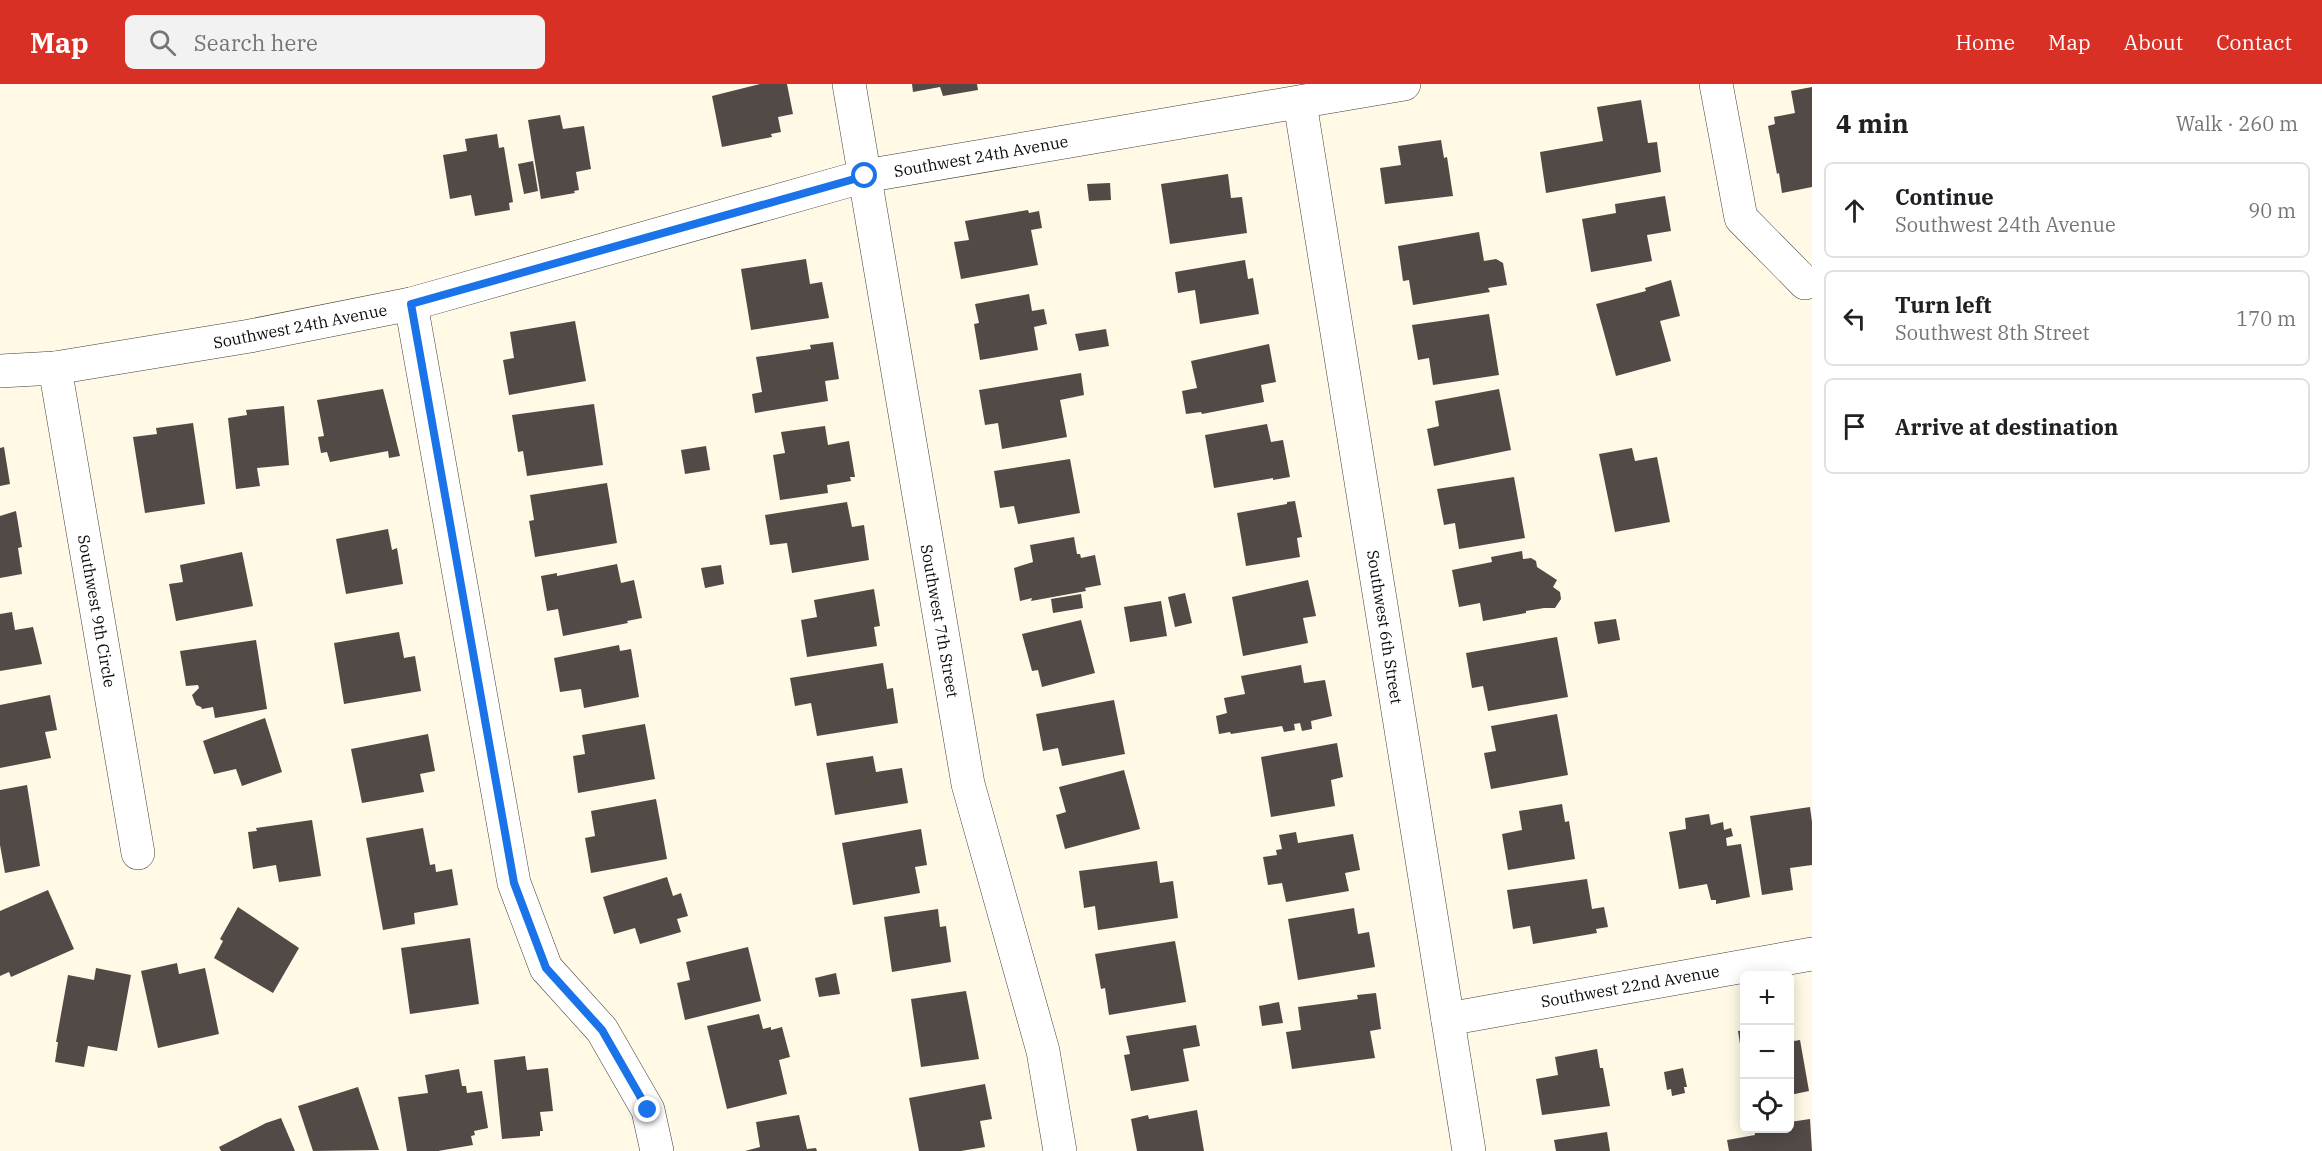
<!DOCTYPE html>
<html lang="en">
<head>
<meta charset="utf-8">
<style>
	:root { --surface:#fff; --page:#f2f2f2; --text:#202124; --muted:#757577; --line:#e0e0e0; --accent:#d93025 }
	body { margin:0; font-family:"IBM Plex Serif",serif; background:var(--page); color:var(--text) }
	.controls { position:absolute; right:18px; bottom:18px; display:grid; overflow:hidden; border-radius:9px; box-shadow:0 3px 15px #0003 }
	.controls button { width:54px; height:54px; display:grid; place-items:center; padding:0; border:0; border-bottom:2px solid var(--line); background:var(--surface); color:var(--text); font:30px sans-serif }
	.stop { position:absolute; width:18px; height:18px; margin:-14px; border:4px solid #1a73e8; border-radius:50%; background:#fff }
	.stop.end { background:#1a73e8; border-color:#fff; box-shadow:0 2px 6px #0008 }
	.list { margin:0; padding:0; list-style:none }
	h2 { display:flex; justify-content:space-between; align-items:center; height:78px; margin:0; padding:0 24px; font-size:26px }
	h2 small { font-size:20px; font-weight:400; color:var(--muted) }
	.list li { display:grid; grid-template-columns:39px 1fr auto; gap:18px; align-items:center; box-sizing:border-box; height:96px; margin:0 12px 12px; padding:0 12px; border:2px solid var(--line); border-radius:9px }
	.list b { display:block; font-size:22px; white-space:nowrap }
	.list p { margin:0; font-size:20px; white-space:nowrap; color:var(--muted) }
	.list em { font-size:20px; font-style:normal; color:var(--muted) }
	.icon { flex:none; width:33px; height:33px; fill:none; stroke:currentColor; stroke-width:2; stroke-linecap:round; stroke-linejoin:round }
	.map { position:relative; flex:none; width:1812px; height:1067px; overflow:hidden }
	header { display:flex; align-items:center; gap:36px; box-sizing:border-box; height:84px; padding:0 30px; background:var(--accent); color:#fff }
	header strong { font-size:28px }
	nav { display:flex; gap:33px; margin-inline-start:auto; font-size:21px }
	.search { width:420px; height:54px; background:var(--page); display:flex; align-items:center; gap:15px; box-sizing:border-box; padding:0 21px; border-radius:9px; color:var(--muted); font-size:22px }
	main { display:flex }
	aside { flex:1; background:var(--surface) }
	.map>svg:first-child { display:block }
	.building { fill:#524a46 }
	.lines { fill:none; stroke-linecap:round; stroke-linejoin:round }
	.minor-casing { stroke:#3d3d3d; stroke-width:34 }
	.minor { stroke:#fff; stroke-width:33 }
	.route { stroke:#1a73e8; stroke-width:8 }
	.labels { text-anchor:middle; stroke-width:6; stroke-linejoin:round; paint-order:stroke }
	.street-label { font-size:16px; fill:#0a0a0a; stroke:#fff }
</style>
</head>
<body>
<header>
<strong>Map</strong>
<div class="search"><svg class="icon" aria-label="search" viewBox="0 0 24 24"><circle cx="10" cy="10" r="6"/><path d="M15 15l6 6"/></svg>Search here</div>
<nav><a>Home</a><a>Map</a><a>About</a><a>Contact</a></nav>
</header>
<main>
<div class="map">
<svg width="1812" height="1067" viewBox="0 0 1812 1067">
	<rect width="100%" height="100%" fill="#fff9e6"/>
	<g class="building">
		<path d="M760 0H787L793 30 778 33 781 48 771 50 772 53 722 63 712 12Z"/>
		<path d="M912 0H977L978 6 943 12 940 3 913 8Z"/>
		<path d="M1812 3V103L1782 109 1779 89 1777 90 1768 42 1775 40 1774 33 1795 29 1791 7Z"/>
		<path d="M1641 16 1648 59 1657 58 1661 88 1546 109 1540 68 1603 57 1597 23Z"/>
		<path d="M560 31 563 45 584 42 591 85 576 88 579 106 574 107 575 109 541 115 528 36Z"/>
		<path d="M497 50 499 64 504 63 513 118 509 119 510 126 475 132 471 111 450 115 443 71 467 67 465 55Z"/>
		<path d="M1441 56 1444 74 1447 73 1453 112 1385 120 1380 84 1401 81 1398 62Z"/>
		<path d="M533 77 538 107 524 110 518 80Z"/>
		<path d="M1228 90 1231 114 1242 113 1247 149 1170 160 1161 100Z"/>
		<path d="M1110 99 1111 116 1089 117 1087 100Z"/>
		<path d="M1665 112 1671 147 1647 151 1652 177 1591 188 1582 135 1616 129 1615 120Z"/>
		<path d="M1028 126 1029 129 1039 127 1042 144 1031 146 1038 181 961 195 954 158 969 156 965 137Z"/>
		<path d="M1479 148 1484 177 1496 175 1503 179 1507 201 1488 204 1490 208 1413 221 1409 196 1403 197 1398 162Z"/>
		<path d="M806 175 810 200 822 198 829 234 751 246 741 185Z"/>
		<path d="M1245 176 1248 195 1253 194 1259 230 1200 240 1195 206 1178 209 1175 188Z"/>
		<path d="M1671 196 1680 232 1660 237 1671 277 1616 292 1596 220 1646 207 1645 204Z"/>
		<path d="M1029 210 1032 227 1044 225 1047 240 1034 243 1038 266 980 276 974 240 979 239 975 220Z"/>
		<path d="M1489 230 1499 291 1433 301 1429 274 1418 276 1412 241Z"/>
		<path d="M575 237 586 297 509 311 503 276 514 274 510 248Z"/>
		<path d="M1106 245 1109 262 1079 267 1075 250Z"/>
		<path d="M833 258 839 295 825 297 828 317 755 329 752 310 762 308 756 273 811 265 810 261Z"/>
		<path d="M1269 260 1276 298 1261 301 1264 318 1202 330 1201 328 1186 330 1182 307 1197 304 1191 277Z"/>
		<path d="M1081 289 1084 311 1060 316 1067 353 1002 365 998 339 985 341 979 306Z"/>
		<path d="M383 305 400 372 389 374 388 367 330 378 327 368 321 369 318 353 324 352 317 316Z"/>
		<path d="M1499 305 1511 366 1434 382 1427 345 1439 342 1435 317Z"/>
		<path d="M594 320 603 381 527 392 523 367 518 368 512 331Z"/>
		<path d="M284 322 289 381 257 384 260 402 236 405 228 334 247 331 246 326Z"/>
		<path d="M193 339 205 420 145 429 133 353 157 350 156 344Z"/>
		<path d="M1267 340 1271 358 1283 356 1290 393 1273 396V394L1214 404 1205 351Z"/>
		<path d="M825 342 828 361 849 357 855 393H850L851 397 827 401 828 409 780 416 773 371 785 369 781 348Z"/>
		<path d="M706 362 710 386 685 390 681 366Z"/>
		<path d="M4 363 10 400 0 402V364Z"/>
		<path d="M1632 364 1635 377 1657 373 1670 438 1615 448 1599 370Z"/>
		<path d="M1070 375 1080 429 1018 440 1014 422 1000 424 994 387Z"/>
		<path d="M1514 393 1525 454 1459 465 1455 439 1444 441 1437 405Z"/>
		<path d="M607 399 617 459 535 473 529 437 534 436 530 411Z"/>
		<path d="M1295 417 1302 453 1297 454 1300 473 1246 482 1237 429 1287 420V418Z"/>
		<path d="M847 418 852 443 864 441 869 476 792 489 787 459 770 461 765 431Z"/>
		<path d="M16 427 22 463 18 464 22 490 0 494V432Z"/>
		<path d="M388 445 392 466 397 464 403 500 346 510 336 455Z"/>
		<path d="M1074 453 1077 470H1080L1081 474 1095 471 1101 501 1085 504 1086 507 1031 517 1032 514 1020 517 1014 484 1033 478 1030 461Z"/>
		<path d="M1522 467 1523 475 1531 474 1536 477 1537 483 1557 496 1553 503 1560 508 1561 515 1555 524H1544L1526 527V529L1483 537 1480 519 1459 523 1452 486 1492 478 1491 473Z"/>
		<path d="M242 468 253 522 176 537 169 500 183 498 180 481Z"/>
		<path d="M617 480 621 499 634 496 642 534 627 537 628 539 563 552 558 525 547 527 541 492 557 489V492Z"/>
		<path d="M721 481 724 500 705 504 701 484Z"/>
		<path d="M1308 496 1316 532 1303 534 1308 559 1243 572 1232 513Z"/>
		<path d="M874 505 880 542 874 543 877 562 807 573 801 536 817 533 814 516Z"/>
		<path d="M1185 509 1192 539 1175 543 1168 513Z"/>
		<path d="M1081 510 1083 524 1053 529 1051 515Z"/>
		<path d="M1161 517 1167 552 1130 558 1124 523Z"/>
		<path d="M12 528 15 546 33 543 42 580 0 587V530Z"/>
		<path d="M1616 535 1620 556 1598 560 1594 538Z"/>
		<path d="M1081 536 1095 589 1042 603 1038 586 1032 587 1022 550Z"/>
		<path d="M399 548 404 574 415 572 421 607 344 620 334 559Z"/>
		<path d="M1557 553 1568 613 1488 627 1483 602 1472 604 1466 569Z"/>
		<path d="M256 556 267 625 215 634 213 623 202 625 201 623 196 621 192 611 199 604 198 601 186 602 180 567Z"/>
		<path d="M619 561 620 567 631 565 639 613 584 624 581 605 560 608 554 574Z"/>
		<path d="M883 579 887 605 893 604 898 639 817 652 811 619 795 622 790 594Z"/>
		<path d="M1301 581 1304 599 1325 596 1332 632 1311 637 1312 645 1302 647 1300 639 1294 640 1295 646 1284 648 1282 642 1231 650 1230 648 1219 650 1216 632 1227 629 1224 614 1245 610 1241 592Z"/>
		<path d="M50 611 57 646 45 648 51 674 0 684V621Z"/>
		<path d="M1114 616 1125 670 1062 682 1058 664 1043 667 1036 630Z"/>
		<path d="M1557 630 1568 691 1491 705 1484 669 1496 667 1491 642Z"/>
		<path d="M265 634 282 688 242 702 236 685 214 690 203 657Z"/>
		<path d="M645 640 655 695 578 709 573 672 585 670 582 651Z"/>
		<path d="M428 650 435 687 420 690 424 708 362 719 351 665Z"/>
		<path d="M1337 659 1343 693 1331 696 1335 722 1271 733 1261 673Z"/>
		<path d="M873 672 876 688 902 684 908 719 835 731 826 679Z"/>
		<path d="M1124 686 1140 745 1065 765 1056 731 1066 728 1059 703Z"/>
		<path d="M27 701 40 782 5 789 0 761V706Z"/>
		<path d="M656 715 667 775 591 789 585 754 595 752 591 727Z"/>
		<path d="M1562 720 1565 738 1569 737 1575 775 1508 786 1502 750 1522 746 1519 727Z"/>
		<path d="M1810 723 1812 738V781L1790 784 1793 806 1762 811 1750 732Z"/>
		<path d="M1709 730 1711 741 1723 738 1724 746 1731 744 1733 752 1726 754 1727 762 1741 760 1750 813 1716 820V816H1711L1707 800 1679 805 1669 748 1686 745 1685 734Z"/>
		<path d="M312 736 321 792 279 798 276 781 253 785 248 748 257 747 256 744Z"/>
		<path d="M423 744 430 781 435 780 436 788 452 785 458 821 414 829 415 840 383 846 366 754Z"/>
		<path d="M921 745 927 781 915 783 920 809 853 821 842 759Z"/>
		<path d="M1296 748 1298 759 1353 750 1360 786 1345 789 1349 807 1286 818 1282 799 1268 801 1263 773 1277 771 1276 766 1282 765 1279 751Z"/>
		<path d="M1157 777 1160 799 1173 797 1178 834 1098 846 1095 822 1084 824 1079 787Z"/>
		<path d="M667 793 673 812 681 809 688 832 677 835 681 848 640 860 635 844 614 850 603 813Z"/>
		<path d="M1587 795 1592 825 1604 823 1608 843 1596 845 1597 849 1533 860 1530 842 1513 845 1507 806Z"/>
		<path d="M48 806 74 865 11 893 9 888 0 892V827Z"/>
		<path d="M238 823 299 864 273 909 214 874 223 857 220 855Z"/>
		<path d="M1354 824 1358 850 1369 848 1375 883 1298 896 1288 835Z"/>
		<path d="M938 825 940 843 946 842 951 878 892 888 884 833Z"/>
		<path d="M470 854 479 920 410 930 401 864Z"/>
		<path d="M1175 857 1186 918 1109 931 1105 904 1101 905 1095 870Z"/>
		<path d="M748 863 761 917 685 936 677 899 690 896 686 878Z"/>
		<path d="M177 879 179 890 205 884 219 950 158 964 141 887Z"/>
		<path d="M96 884 131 891 117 967 88 962 84 983 55 978 58 958H56L68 891 94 896Z"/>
		<path d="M836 889 840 910 819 913 815 894Z"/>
		<path d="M966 907 979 975 921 983 911 915Z"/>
		<path d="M1376 909 1381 945 1370 947 1375 974 1292 985 1286 948 1301 946 1298 923 1358 915 1357 911Z"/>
		<path d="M1279 918 1283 939 1262 942 1259 922Z"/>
		<path d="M759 930 763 945 771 943V946L782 943 790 973 779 976 787 1010 727 1025 707 942Z"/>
		<path d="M1790 938 1794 957 1800 956 1809 1007 1790 1011Z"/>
		<path d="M1196 941 1200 962 1183 965 1189 997 1131 1007 1124 971 1130 970 1126 952Z"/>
		<path d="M1744 946V980H1743L1738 947Z"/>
		<path d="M1597 965 1600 984H1603L1610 1022 1542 1031 1536 995 1558 991 1555 973Z"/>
		<path d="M525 972 527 986 548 984 553 1027 540 1028 543 1047H540V1052L502 1055 494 976Z"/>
		<path d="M1683 984 1687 1003H1684L1685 1009 1672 1012 1671 1005 1667 1006 1664 988Z"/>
		<path d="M459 985 462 1002H466L467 1009 482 1007 488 1044 474 1047 475 1051 471 1052 473 1061 438 1067H407L398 1013 428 1009 425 991Z"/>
		<path d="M985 1000 992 1035 980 1037 985 1063 961 1067H919L909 1014Z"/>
		<path d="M358 1003 379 1066 313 1067 298 1022Z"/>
		<path d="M1197 1026 1204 1067H1137L1131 1035 1148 1031 1149 1035Z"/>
		<path d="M799 1031 807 1065 816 1064 817 1067H745L760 1063 756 1038Z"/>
		<path d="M281 1034 295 1067H221L219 1063 266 1039Z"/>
		<path d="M1810 1035 1812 1067H1729L1727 1056 1755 1051 1754 1044H1790V1038Z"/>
		<path d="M1607 1048 1610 1067H1556L1554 1056Z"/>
	</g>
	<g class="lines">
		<g class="minor-casing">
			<g id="minor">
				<path d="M849 0 968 700 1043 967 1060 1067"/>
				<path d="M1716 0 1741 134 1805 199"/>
				<path d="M1300 19 1469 1067"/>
				<path d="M411 220 514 799 546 884 602 946 648 1026 657 1067"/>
				<path d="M55 284 138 769"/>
				<path d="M0 287 55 284 250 252 411 220 865 92 1404 0"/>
				<path d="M1448 935 1812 870"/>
			</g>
		</g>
		<use href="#minor" class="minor"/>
	</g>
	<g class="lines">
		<path class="route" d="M648 1026 602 946 546 884 514 799 411 220 865 92"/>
	</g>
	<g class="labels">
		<g class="street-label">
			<text transform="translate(981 72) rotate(-10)" y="6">Southwest 24th Avenue</text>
			<text transform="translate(300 242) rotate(-11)" y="6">Southwest 24th Avenue</text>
			<text transform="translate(97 527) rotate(80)" y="6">Southwest 9th Circle</text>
			<text transform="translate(940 537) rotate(80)" y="6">Southwest 7th Street</text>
			<text transform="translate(1385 543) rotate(81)" y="6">Southwest 6th Street</text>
			<text transform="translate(1630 902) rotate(-10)" y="6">Southwest 22nd Avenue</text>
		</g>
	</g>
</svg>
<div class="controls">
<button>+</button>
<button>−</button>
<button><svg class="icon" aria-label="locate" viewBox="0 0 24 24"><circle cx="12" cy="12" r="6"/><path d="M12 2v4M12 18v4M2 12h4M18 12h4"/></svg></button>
</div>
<div class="stop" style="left:865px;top:92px"></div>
<div class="stop end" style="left:648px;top:1026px"></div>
</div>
<aside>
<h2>4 min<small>Walk · 260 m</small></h2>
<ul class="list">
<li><svg class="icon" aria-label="ahead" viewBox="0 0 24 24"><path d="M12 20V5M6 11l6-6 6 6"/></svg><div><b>Continue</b><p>Southwest 24th Avenue</p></div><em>90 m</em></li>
<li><svg class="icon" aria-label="left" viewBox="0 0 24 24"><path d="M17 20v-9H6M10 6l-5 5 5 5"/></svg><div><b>Turn left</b><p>Southwest 8th Street</p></div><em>170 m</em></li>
<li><svg class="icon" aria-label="arrive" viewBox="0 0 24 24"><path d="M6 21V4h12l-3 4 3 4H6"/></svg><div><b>Arrive at destination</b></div></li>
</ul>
</aside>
</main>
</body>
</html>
